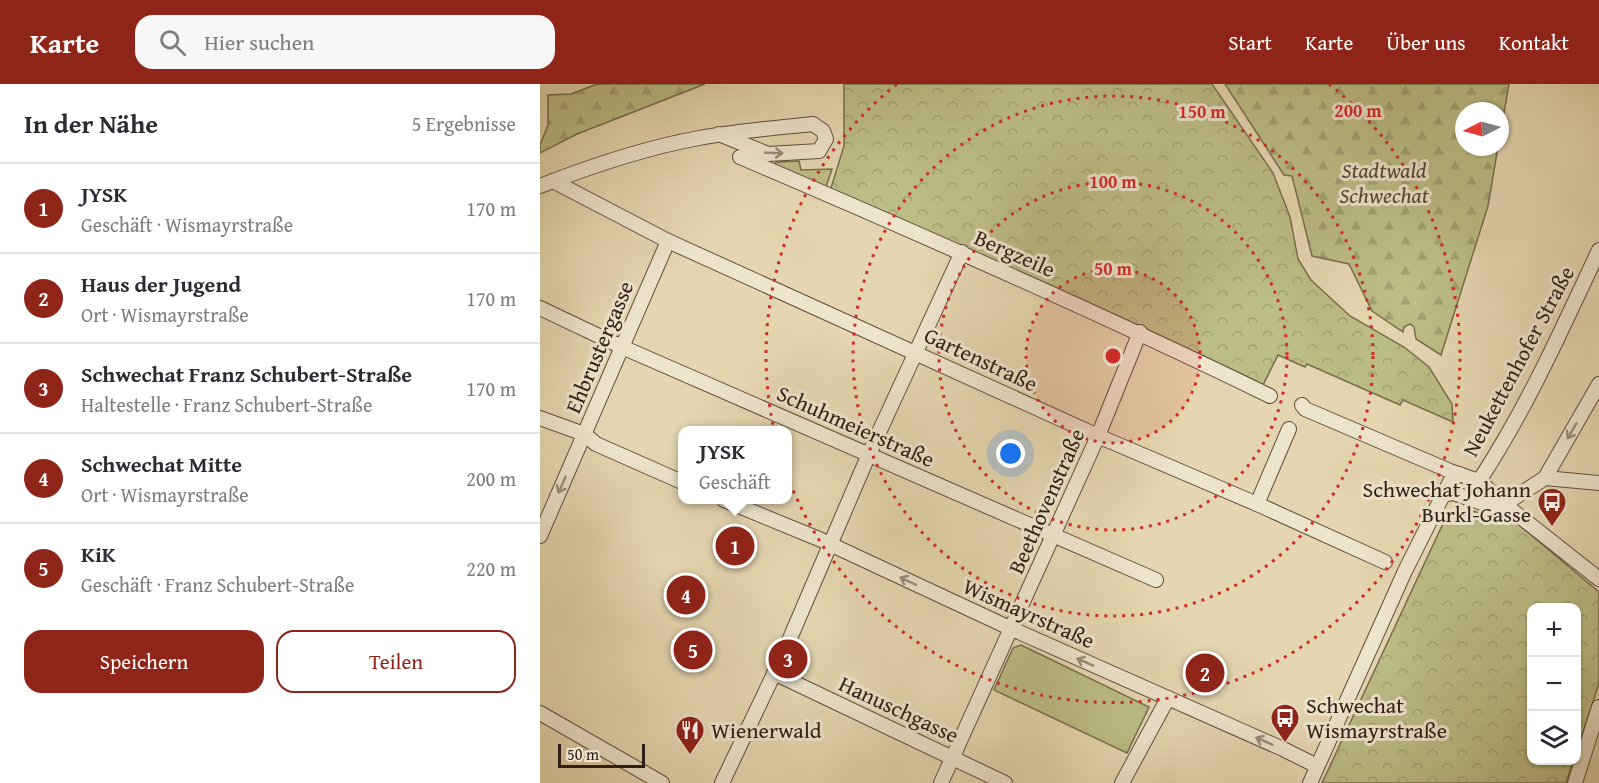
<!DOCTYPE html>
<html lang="de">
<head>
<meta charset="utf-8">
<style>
	:root { --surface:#fff; --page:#f7f7f7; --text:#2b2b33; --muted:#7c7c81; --line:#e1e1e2; --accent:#8f2418 }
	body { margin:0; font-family:"Gentium Book Plus",serif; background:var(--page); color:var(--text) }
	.controls { position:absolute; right:18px; bottom:18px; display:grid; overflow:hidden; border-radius:12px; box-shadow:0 2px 4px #0004 }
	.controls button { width:54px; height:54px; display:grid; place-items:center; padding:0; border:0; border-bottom:2px solid var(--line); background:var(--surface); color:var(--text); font:30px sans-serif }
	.compass { position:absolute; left:915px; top:18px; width:54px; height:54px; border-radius:50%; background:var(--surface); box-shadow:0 2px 4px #0004; rotate:264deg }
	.scale { position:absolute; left:18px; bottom:15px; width:87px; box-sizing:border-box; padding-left:6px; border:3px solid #301f16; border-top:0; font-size:16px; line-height:21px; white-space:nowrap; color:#301f16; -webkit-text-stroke:4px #ede4cc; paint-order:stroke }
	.you { position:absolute; left:471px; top:370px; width:21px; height:21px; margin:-15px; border:4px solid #fff; border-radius:50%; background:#1a73e8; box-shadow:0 0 0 9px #1a73e833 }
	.badge { display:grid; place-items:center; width:39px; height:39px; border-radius:50%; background:var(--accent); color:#fff; font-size:20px; font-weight:700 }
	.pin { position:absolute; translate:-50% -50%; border:3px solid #fff; box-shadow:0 2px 6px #0006 }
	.popup { position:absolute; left:138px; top:342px; width:114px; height:78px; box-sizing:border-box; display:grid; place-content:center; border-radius:12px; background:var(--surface); filter:drop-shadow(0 2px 4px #0005); font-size:20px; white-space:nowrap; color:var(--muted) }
	.popup b { font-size:22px; color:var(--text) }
	.popup::after { content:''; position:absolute; left:50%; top:100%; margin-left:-12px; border:12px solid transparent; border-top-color:var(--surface) }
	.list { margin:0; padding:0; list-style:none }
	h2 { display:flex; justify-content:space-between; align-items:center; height:78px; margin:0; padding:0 24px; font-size:26px }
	h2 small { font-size:20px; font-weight:400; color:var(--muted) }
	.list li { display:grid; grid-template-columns:39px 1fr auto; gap:18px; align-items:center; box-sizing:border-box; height:90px; padding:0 24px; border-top:2px solid var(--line) }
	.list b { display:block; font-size:22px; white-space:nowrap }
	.list p { margin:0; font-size:20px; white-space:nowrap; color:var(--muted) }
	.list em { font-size:20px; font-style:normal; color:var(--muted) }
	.actions { display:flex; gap:12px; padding:18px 24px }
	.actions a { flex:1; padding:14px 0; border:2px solid var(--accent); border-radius:18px; text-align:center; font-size:21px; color:var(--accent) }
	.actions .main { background:var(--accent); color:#fff }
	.icon { flex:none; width:33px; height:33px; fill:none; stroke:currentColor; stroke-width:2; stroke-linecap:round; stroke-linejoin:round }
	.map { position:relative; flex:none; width:1059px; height:699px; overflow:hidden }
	header { display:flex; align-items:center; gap:36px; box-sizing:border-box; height:84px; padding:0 30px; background:var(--accent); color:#fff }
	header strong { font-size:28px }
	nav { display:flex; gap:33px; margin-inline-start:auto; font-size:21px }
	.search { width:420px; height:54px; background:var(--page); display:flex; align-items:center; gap:15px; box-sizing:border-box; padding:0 21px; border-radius:18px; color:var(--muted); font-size:22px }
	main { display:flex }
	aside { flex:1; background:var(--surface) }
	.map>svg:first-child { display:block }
	.green { fill:#bbbc86; stroke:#766e4e; stroke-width:1.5 }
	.forest { fill:url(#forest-firs); stroke:#766e4e; stroke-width:1.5 }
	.park { fill:url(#park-crowns); stroke:#766e4e; stroke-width:1.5 }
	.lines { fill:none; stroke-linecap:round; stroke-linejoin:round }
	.minor-casing { stroke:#5d4d3c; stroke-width:16 }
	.minor { stroke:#ede4cc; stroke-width:14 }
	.oneway { stroke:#988b7a }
	.ring { fill:none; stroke:#d62828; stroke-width:3; stroke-dasharray:3 6 }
	.labels { text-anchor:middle; stroke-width:6; stroke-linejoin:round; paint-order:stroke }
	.park-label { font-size:22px; font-style:italic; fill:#534632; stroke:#ede4cc }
	.street-label { font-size:22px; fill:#301f16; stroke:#ede4cc }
	.poi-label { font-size:22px; fill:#301f16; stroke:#ede4cc; text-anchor:start }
	.centre { fill:#d62828; stroke:#ede4cc; stroke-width:3 }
	.ring-label { font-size:18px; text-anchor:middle; font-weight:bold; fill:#d62828; stroke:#ede4cc; stroke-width:6; stroke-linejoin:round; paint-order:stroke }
</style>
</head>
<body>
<header>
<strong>Karte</strong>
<div class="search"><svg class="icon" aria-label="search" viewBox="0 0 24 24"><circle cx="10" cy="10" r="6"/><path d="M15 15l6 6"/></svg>Hier suchen</div>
<nav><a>Start</a><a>Karte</a><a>Über uns</a><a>Kontakt</a></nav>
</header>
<main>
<aside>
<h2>In der Nähe<small>5 Ergebnisse</small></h2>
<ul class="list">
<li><span class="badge">1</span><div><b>JYSK</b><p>Geschäft · Wismayrstraße</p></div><em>170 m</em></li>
<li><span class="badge">2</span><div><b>Haus der Jugend</b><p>Ort · Wismayrstraße</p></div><em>170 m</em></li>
<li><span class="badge">3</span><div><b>Schwechat Franz Schubert-Straße</b><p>Haltestelle · Franz Schubert-Straße</p></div><em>170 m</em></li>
<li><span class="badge">4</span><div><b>Schwechat Mitte</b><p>Ort · Wismayrstraße</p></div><em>200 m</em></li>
<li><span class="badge">5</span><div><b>KiK</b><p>Geschäft · Franz Schubert-Straße</p></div><em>220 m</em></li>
</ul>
<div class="actions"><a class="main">Speichern</a><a>Teilen</a></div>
</aside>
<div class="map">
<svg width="1059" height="699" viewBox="0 0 1059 699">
	<defs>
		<pattern id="forest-firs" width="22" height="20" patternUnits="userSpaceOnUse" patternTransform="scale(1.5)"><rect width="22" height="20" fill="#bbbc86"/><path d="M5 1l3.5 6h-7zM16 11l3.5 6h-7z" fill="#a1a173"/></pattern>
		<pattern id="park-crowns" width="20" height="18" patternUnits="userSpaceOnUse" patternTransform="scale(1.5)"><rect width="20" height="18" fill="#bbbc86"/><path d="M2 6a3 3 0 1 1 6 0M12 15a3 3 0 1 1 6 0" fill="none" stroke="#a1a173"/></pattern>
	</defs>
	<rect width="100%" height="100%" fill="#e4d6b0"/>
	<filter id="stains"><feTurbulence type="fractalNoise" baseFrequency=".00333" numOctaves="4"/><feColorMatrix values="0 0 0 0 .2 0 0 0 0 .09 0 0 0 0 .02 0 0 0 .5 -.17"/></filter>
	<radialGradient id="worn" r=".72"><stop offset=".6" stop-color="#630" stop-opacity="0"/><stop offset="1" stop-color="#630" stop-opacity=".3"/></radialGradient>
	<g class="green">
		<path d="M259 77 261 86 292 85 286 103 235 81 236 78Z"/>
		<path d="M481 561 609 623 587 669 454 606 473 564Z"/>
	</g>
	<g class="forest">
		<path d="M57 0H165L37 50 0 69V61L8 41V11L31 10Z"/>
		<path d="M685 0H969L960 52V27H924V63H958L948 122 901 271 876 255 874 243 870 240 864 243 863 248 832 227 809 180 772 172 752 92 744 91Z"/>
	</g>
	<g class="park">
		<path d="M304 0H672L733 89 750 133 758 175 771 196 810 232 864 263 889 283 912 320 913 338 863 316 860 321 767 280 765 283 738 271 723 301 290 107 304 62Z"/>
		<path d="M933 427 978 440 1059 508V599L1037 667 1036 524H992V676L1033 677 1026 699H782L907 431Z"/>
	</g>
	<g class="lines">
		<g class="minor-casing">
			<g id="minor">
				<path d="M200 73C378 149 556 227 730 312"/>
				<path d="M13 97 128 157 558 352 717 420 845 478"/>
				<path d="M0 102C51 82 104 64 159 54 196 47 235 44 273 40L283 47 286 55 279 67 228 70 179 50"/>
				<path d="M0 224 82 263 616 496"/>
				<path d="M762 321 765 325 910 387 939 397 968 423 1059 495"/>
				<path d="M0 334 44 350 56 360 142 398"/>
				<path d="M1005 394 1059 300"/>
				<path d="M939 397C987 324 1022 245 1059 166"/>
				<path d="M903 411 913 409 951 422 968 423"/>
				<path d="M184 416 279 455 472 545 743 665 777 682"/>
				<path d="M717 420 749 345"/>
				<path d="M968 423 971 416 1005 394 1059 399"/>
				<path d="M0 452 128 157"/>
				<path d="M234 589 465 699"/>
				<path d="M0 629 122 699"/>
				<path d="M182 699 242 573 329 370 422 168"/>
				<path d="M401 699 558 352 600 248"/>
				<path d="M582 699 628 614"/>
				<path d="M770 699 865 487 903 411 911 396 920 390"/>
				<path d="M1035 699 1059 623"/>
			</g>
		</g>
		<use href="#minor" class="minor"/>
	</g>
	<defs><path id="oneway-shaft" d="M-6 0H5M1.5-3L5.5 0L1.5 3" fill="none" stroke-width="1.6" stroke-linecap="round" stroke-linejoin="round" transform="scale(1.5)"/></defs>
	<g class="oneway">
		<use href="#oneway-shaft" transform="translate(234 69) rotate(2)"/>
		<use href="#oneway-shaft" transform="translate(1032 347) rotate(120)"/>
		<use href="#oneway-shaft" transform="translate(22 401) rotate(114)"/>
		<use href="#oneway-shaft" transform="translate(368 497) rotate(-155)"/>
		<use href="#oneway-shaft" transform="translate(545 578) rotate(-156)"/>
		<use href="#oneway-shaft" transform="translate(724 657) rotate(-156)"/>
	</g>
	<circle cx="573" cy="272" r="87" fill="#d62828" fill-opacity=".12"/>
	<g class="ring">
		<circle cx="573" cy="272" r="87"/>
		<circle cx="573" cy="272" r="174"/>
		<circle cx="573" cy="272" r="260"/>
		<path d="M789 0A347 347 0 1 1 357 0"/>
	</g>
	<defs>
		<g id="bus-pin" transform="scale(1.5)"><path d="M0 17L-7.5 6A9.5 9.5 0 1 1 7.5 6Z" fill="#8f2418" stroke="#ede4cc"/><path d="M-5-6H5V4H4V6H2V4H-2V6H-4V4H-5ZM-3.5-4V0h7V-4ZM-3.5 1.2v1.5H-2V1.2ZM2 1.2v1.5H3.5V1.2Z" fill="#fff"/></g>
		<g id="restaurant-pin" transform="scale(1.5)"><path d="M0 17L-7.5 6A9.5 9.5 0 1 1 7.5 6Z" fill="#8f2418" stroke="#ede4cc"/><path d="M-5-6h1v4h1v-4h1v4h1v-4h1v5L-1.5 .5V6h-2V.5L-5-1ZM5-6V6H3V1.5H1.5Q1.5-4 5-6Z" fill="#fff"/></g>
	</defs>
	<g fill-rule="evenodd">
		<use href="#bus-pin" x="1012" y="418"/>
		<use href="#bus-pin" x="745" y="634"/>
		<use href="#restaurant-pin" x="150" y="646"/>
	</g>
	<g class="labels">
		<g class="park-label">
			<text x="844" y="94">Stadtwald<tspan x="844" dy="25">Schwechat</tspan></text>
		</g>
		<g class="street-label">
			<text transform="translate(475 169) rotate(24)" y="8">Bergzeile</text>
			<text transform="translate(59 263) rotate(-67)" y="8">Ehbrustergasse</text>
			<text transform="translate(441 275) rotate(25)" y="8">Gartenstraße</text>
			<text transform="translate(978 277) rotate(-62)" y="8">Neukettenhofer Straße</text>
			<text transform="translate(316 342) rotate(24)" y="8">Schuhmeierstraße</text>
			<text transform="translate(506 417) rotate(-66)" y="8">Beethovenstraße</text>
			<text transform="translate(489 529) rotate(24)" y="8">Wismayrstraße</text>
			<text transform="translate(359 625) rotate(25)" y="8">Hanuschgasse</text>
		</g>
		<g class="poi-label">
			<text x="991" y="413" text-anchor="end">Schwechat Johann<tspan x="991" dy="25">Burkl-Gasse</tspan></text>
			<text x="766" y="629">Schwechat<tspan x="766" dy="25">Wismayrstraße</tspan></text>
			<text x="171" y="654">Wienerwald</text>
		</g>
	</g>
	<circle cx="573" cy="272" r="9" class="centre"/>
	<g class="ring-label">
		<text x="818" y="33">200 m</text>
		<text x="662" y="34">150 m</text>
		<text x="573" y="104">100 m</text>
		<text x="573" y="191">50 m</text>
	</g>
	<rect width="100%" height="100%" filter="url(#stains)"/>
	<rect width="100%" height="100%" fill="url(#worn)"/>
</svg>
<div class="controls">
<button>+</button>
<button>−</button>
<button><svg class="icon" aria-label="layers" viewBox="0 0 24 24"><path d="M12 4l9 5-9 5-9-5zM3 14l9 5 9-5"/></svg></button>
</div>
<svg class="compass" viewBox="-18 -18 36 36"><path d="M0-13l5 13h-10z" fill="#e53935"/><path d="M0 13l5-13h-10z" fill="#7c7c81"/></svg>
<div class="scale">50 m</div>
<div class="you"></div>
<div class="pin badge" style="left:195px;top:462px">1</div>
<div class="popup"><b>JYSK</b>Geschäft</div>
<div class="pin badge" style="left:665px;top:589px">2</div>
<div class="pin badge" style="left:248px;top:575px">3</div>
<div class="pin badge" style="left:146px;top:511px">4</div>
<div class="pin badge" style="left:153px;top:566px">5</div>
</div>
</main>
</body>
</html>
